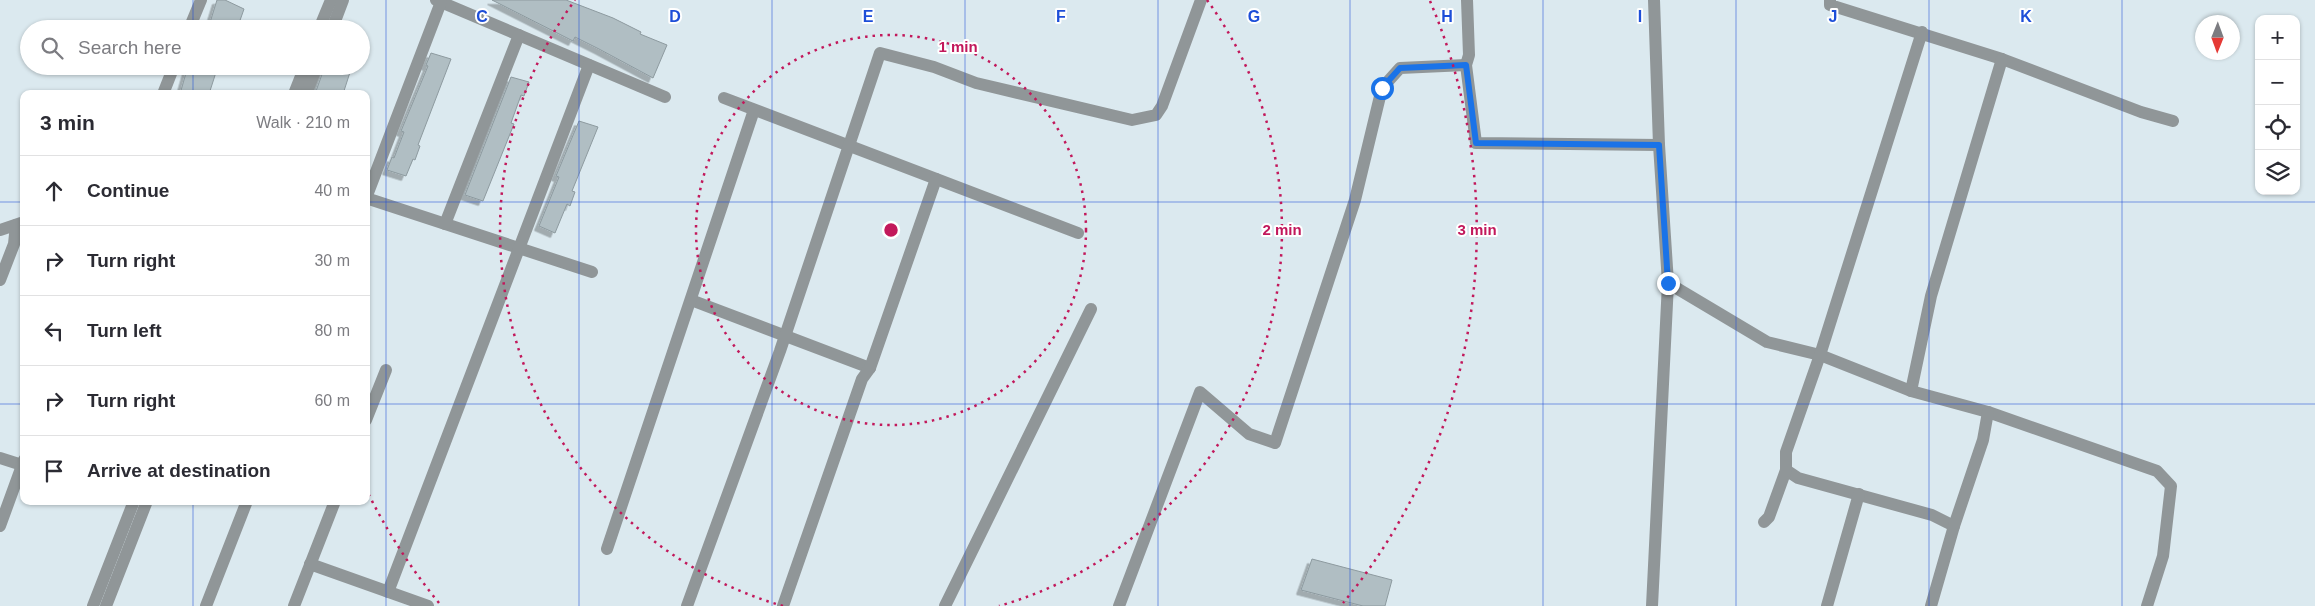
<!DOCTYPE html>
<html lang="en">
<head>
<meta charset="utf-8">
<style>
	:root { --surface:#fff; --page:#f2f2f3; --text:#2b2b33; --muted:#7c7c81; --line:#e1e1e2 }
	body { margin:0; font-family:Arial,sans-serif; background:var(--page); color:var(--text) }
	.controls { position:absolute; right:15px; top:15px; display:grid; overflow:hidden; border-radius:10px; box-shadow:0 1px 4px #0004 }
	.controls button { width:45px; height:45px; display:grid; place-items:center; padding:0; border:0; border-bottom:1px solid var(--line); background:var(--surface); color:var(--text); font:25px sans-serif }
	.compass { position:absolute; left:2195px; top:15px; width:45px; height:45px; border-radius:50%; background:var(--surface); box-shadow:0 1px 4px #0004; rotate:181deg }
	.stop { position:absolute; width:15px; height:15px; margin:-11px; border:4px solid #1a73e8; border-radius:50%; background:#fff }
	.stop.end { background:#1a73e8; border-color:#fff; box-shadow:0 1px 5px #0008 }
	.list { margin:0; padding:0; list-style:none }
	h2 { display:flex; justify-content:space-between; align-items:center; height:65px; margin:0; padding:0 20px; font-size:21px }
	h2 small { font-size:16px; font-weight:400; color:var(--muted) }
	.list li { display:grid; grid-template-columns:32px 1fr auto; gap:15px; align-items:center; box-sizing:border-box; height:70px; padding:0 20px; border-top:1px solid var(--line) }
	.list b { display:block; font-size:19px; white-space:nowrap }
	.list em { font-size:16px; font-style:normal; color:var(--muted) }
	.icon { flex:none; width:28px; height:28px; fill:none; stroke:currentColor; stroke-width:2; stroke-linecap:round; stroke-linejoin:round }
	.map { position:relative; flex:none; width:2315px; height:606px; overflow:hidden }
	.search { position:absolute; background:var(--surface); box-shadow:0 1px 4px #0004; left:20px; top:20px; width:350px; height:55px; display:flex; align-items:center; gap:12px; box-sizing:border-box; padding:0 18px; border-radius:28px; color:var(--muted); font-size:19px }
	.panel { position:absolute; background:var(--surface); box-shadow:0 1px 4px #0004; left:20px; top:90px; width:350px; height:415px; border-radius:10px }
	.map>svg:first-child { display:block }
	.building { fill:#b0bec3; stroke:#8d9a9f; filter:url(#shadow) }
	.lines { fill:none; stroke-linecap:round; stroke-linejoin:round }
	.minor { stroke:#909698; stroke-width:12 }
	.route { stroke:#1a73e8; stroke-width:6 }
	.grid { fill:none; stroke:#1d4ed8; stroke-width:1; stroke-opacity:0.55 }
	.ring { fill:none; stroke:#c2185b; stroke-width:2.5; stroke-dasharray:2.5 5 }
	.grid-label { font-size:16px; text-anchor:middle; font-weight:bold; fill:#1d4ed8; stroke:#fff; stroke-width:4; stroke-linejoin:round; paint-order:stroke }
	.centre { fill:#c2185b; stroke:#fff; stroke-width:2.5 }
	.ring-label { font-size:15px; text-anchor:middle; font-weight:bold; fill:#c2185b; stroke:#fff; stroke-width:4; stroke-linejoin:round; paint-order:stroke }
</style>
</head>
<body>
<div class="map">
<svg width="2315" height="606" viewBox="0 0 2315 606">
	<defs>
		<filter id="shadow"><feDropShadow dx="-4.5" dy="4.5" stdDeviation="0" flood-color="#0004"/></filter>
	</defs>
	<rect width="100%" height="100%" fill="#dbe9ef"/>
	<g class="building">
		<path d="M217 0H225L244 9 237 29H208Z"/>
		<path d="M492 0H566L613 18 641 32 640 34 667 45 653 78 599 49 575 37 573 41Z"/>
		<path d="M431 53 451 59 418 145 420 146 415 160 413 159 406 176 387 170 392 157 394 158 404 132 401 131 428 66 426 65Z"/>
		<path d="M188 66H218L209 94H180Z"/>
		<path d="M325 66H352L343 94H315Z"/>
		<path d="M511 77 529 82 524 96 521 95 511 123 514 124 483 201 465 195Z"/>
		<path d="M579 121 598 127 572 191 575 192 570 206 567 204 555 233 539 226 559 177 556 176Z"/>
		<path d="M1312 559 1392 580 1385 606H1363L1301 590Z"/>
	</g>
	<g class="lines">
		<g class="minor">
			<path d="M436 0 665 97"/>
			<path d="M1467 0 1469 55 1466 65 1476 143 1659 145"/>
			<path d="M1830 0V5L2002 59 2141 112 2173 121"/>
			<path d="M441 2 366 198 592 272"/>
			<path d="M189 29 201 0"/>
			<path d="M319 29 331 0"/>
			<path d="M332 29 343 0"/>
			<path d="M2002 59 1931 296 1911 391 1988 412 2157 471 2171 486 2163 556 2147 606"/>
			<path d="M163 94 174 66"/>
			<path d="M294 94 305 66"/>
			<path d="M306 94 317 66"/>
			<path d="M724 98 1078 233"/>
			<path d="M445 224 519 35"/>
			<path d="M0 230 21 223"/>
			<path d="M0 280 14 244 16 225"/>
			<path d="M1668 283 1767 342 1820 355 1911 391"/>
			<path d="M691 300 870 368"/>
			<path d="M366 420 386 370"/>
			<path d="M0 458 22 465"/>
			<path d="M1786 470 1798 478 1932 515 1954 526"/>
			<path d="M1764 522 1769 517 1786 470V452L1820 355 1922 32"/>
			<path d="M0 526 24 460"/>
			<path d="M607 549 754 110"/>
			<path d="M310 564 428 606"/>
			<path d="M388 592 589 65"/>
			<path d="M93 606 134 501"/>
			<path d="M106 606 147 501"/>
			<path d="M206 606 247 501"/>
			<path d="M294 606 335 501"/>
			<path d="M687 606 780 351 880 53 934 67 976 83 1132 120 1156 115 1162 106 1201 0"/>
			<path d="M783 606 862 379 870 368 936 179"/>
			<path d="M945 606 1091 309"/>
			<path d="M1119 606 1200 392 1249 434 1275 443 1355 200 1382 88 1400 68 1466 65"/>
			<path d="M1652 606 1668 283 1659 145 1654 0"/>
			<path d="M1827 606 1859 494"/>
			<path d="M1931 606 1954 526 1983 440 1988 412"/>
		</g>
	</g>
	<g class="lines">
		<path class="route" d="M1382 88 1400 68 1466 65 1476 143 1659 145 1668 283"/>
	</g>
	<path class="grid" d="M193 0V29M386 0V606M579 0V606M772 0V606M965 0V606M1158 0V606M1350 0V606M1543 0V606M1736 0V606M1929 0V606M2122 0V606M193 66V94M0 202H24M366 202H2315M0 404H24M366 404H2315M193 501V606"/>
	<g class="ring">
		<circle cx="891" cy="230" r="195"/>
		<path d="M783 606A391 391 0 0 1 575 0M1207 0A391 391 0 0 1 999 606"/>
		<path d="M439 603A586 586 0 0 1 367 491M1430 1A586 586 0 0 1 1343 603"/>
	</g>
	<g class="grid-label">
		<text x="482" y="22">C</text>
		<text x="675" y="22">D</text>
		<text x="868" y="22">E</text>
		<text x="1061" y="22">F</text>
		<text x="1254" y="22">G</text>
		<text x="1447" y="22">H</text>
		<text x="1640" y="22">I</text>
		<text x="1833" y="22">J</text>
		<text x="2026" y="22">K</text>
	</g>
	<circle cx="891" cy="230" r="8" class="centre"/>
	<g class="ring-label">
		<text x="958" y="52">1 min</text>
		<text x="1282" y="235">2 min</text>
		<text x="1477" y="235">3 min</text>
	</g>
</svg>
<div class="controls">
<button>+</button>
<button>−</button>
<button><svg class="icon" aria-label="locate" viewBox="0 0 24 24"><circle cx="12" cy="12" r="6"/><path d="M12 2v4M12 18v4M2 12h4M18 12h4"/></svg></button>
<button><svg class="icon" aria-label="layers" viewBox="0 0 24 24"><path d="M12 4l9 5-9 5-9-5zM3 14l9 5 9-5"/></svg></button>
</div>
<svg class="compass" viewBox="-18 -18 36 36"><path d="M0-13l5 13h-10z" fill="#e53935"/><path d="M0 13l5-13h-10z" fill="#7c7c81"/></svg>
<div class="stop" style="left:1382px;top:88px"></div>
<div class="stop end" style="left:1668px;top:283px"></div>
<div class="search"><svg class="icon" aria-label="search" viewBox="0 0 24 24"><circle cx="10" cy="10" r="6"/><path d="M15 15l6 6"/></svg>Search here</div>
<section class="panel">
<h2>3 min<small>Walk · 210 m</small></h2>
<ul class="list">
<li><svg class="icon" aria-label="ahead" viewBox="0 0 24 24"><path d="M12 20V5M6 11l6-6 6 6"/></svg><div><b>Continue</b></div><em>40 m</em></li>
<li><svg class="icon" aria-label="right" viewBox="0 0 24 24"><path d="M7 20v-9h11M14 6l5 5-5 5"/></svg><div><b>Turn right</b></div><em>30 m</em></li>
<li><svg class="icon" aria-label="left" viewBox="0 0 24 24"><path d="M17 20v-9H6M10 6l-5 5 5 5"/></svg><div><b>Turn left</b></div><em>80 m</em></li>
<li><svg class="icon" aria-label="right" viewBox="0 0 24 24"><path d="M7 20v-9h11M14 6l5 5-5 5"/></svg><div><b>Turn right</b></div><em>60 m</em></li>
<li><svg class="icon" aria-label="arrive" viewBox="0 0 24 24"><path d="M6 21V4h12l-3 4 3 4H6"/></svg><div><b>Arrive at destination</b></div></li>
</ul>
</section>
</div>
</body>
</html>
